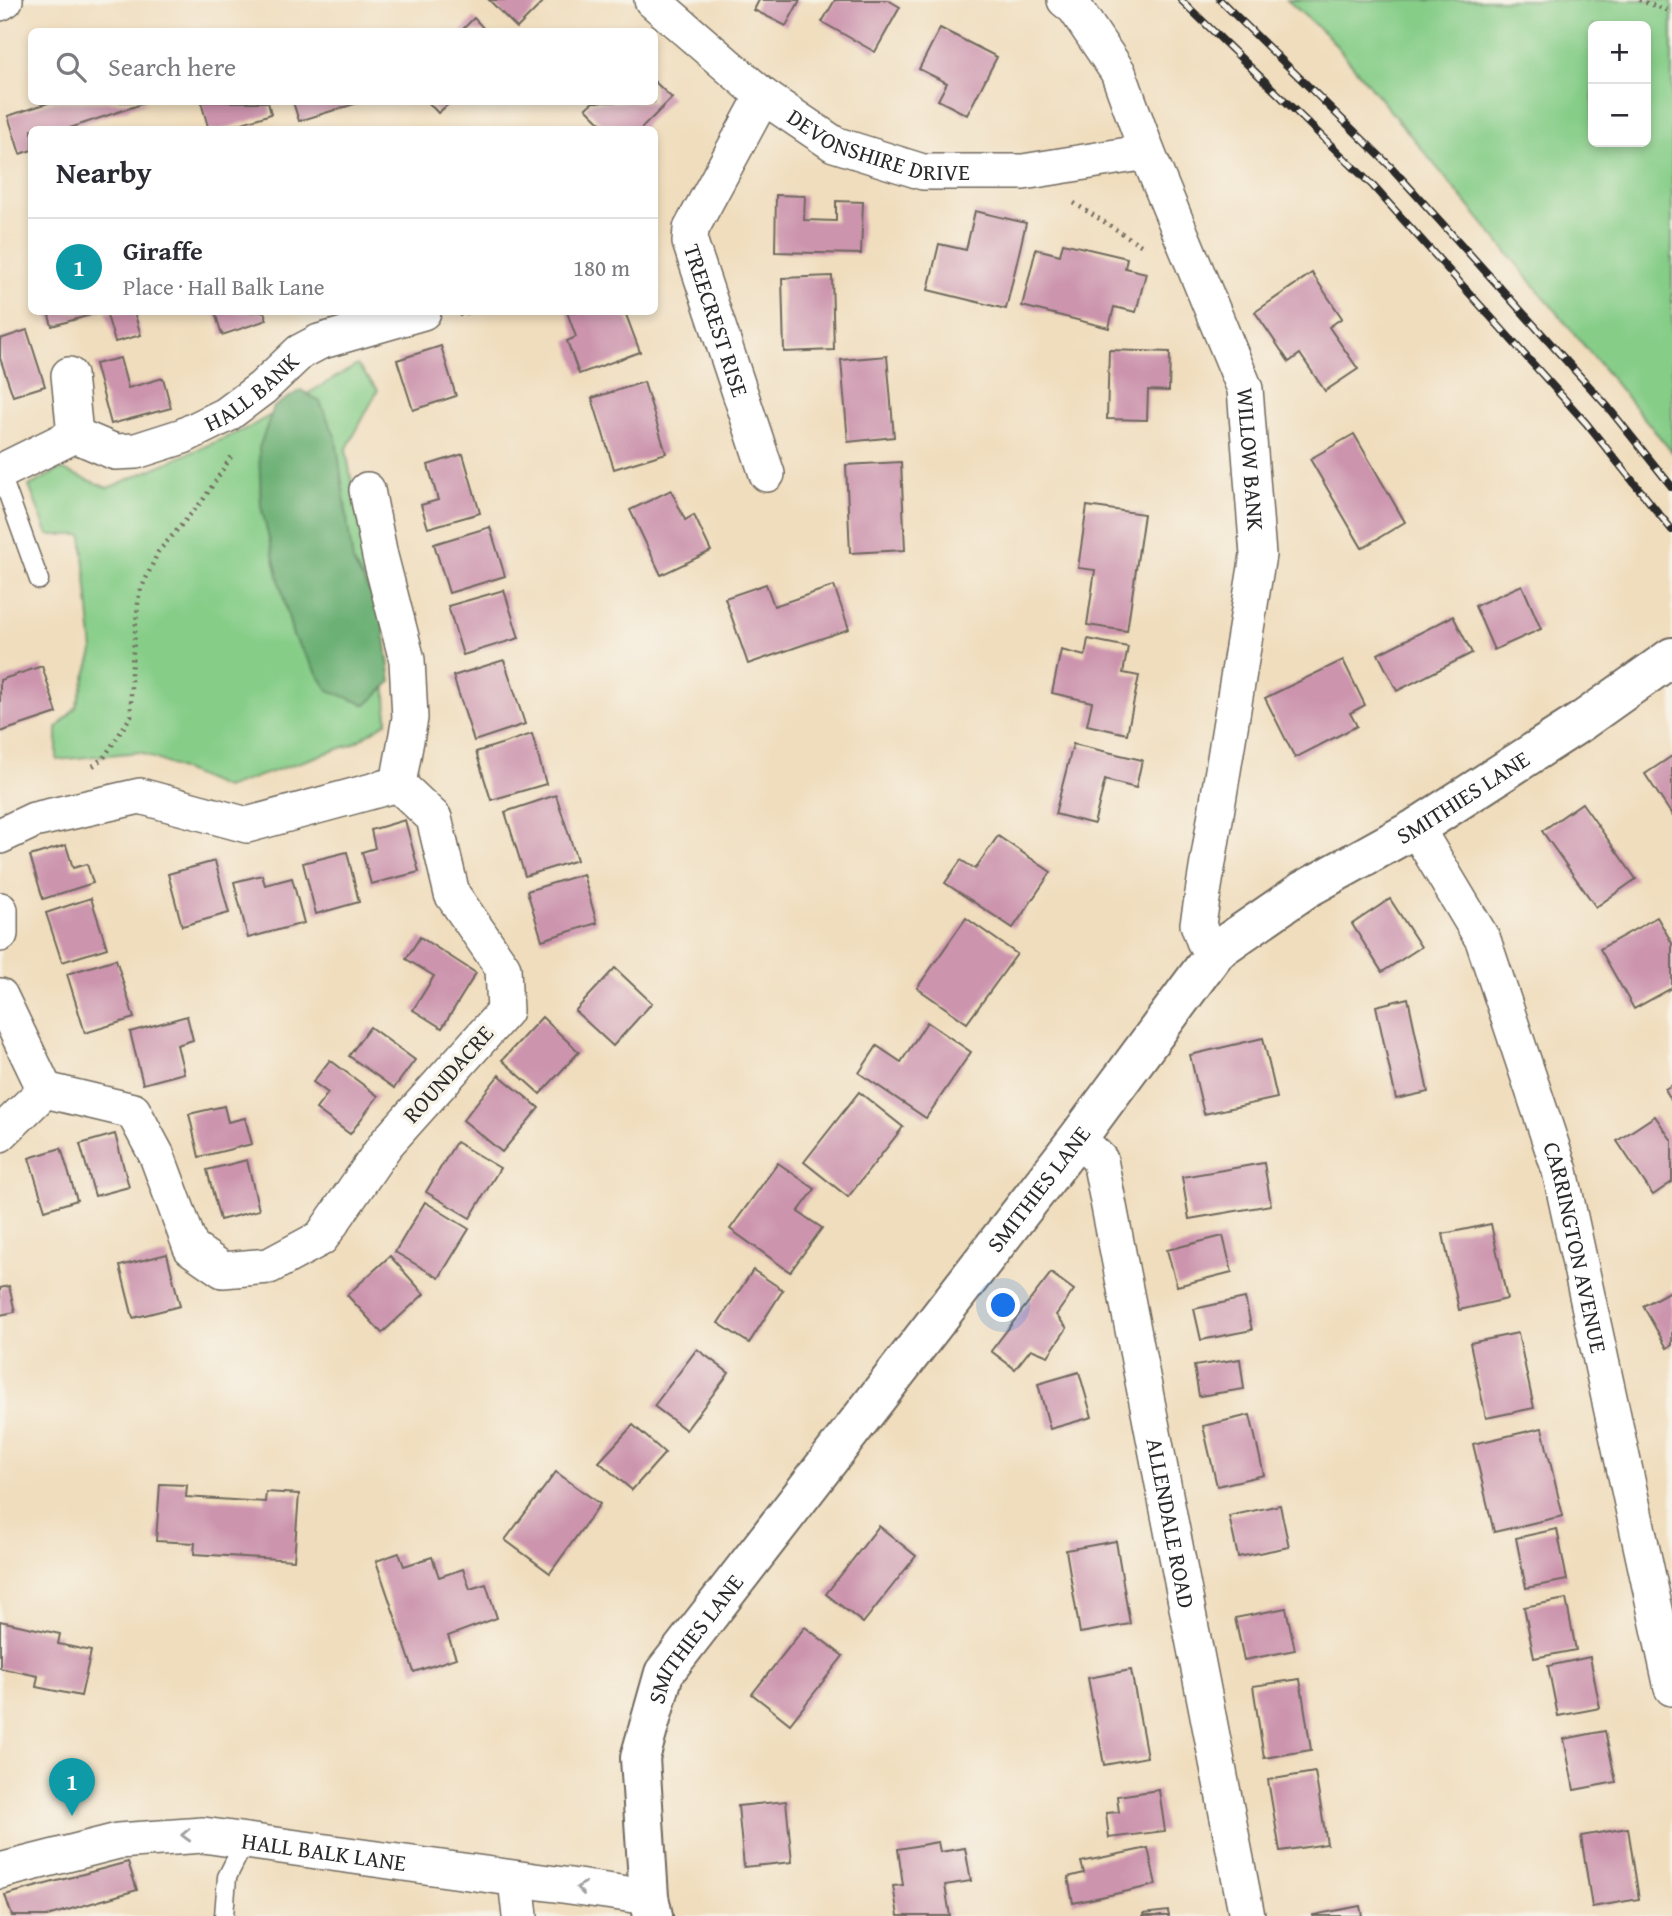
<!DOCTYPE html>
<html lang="en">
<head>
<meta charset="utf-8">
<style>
	:root { --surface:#fff; --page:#f7f7f7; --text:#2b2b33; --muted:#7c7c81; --line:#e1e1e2; --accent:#ea580c }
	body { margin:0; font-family:"Gentium Book Plus",serif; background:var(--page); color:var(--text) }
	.controls { position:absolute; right:21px; top:21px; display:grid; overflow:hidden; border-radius:10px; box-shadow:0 4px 10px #0003 }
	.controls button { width:63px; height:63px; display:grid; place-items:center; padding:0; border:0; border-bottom:2px solid var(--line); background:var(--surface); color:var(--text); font:35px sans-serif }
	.you { position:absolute; left:1004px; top:1306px; width:24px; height:24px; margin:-18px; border:5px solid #fff; border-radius:50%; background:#1a73e8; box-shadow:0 0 0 10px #1a73e833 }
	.badge { display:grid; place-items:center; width:46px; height:46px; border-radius:50%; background:var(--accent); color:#fff; font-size:23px; font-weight:700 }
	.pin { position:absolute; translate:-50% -58px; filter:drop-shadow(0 2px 4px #0008) }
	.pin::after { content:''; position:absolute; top:37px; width:24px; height:21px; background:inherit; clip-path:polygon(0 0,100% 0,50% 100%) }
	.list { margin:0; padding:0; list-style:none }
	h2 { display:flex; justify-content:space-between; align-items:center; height:91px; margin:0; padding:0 28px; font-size:30px }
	h2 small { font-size:23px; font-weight:400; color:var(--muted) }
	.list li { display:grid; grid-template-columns:46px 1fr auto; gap:21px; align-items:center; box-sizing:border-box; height:98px; padding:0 28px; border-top:2px solid var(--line) }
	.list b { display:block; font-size:26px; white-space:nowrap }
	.list p { margin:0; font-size:23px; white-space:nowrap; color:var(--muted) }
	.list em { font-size:23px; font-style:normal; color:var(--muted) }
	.icon { flex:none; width:38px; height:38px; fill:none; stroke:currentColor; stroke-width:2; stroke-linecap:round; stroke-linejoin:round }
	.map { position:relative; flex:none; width:1672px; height:1916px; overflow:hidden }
	.search { position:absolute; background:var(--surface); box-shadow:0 4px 10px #0003; left:28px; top:28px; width:630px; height:77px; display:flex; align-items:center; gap:18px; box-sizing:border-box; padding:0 24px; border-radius:10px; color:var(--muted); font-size:26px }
	.panel { position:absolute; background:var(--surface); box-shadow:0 4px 10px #0003; left:28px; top:126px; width:630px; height:189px; border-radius:10px }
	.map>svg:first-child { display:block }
	.green { fill:#86cd88; stroke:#587c5a; stroke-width:2; fill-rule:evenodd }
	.forest { fill:#6cb074; stroke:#4c6e50; stroke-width:2 }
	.building { fill:#cc94ad }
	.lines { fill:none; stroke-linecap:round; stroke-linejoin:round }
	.service-casing { stroke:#70695e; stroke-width:21 }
	.minor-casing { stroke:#70695e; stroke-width:38 }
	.tertiary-casing { stroke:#70695e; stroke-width:42 }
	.path { stroke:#70695e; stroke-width:4.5; stroke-dasharray:2 5; stroke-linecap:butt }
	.service { stroke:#fff; stroke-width:18 }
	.minor { stroke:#fff; stroke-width:35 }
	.tertiary { stroke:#fff; stroke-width:38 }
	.rail-casing { stroke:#2b2b2b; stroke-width:8 }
	.rail { stroke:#f7f3e8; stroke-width:5; stroke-dasharray:16; stroke-linecap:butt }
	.oneway { stroke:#a0a0a0 }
	.labels { text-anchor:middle; stroke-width:7; stroke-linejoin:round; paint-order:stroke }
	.street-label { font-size:23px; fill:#2b2b2b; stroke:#f7f3e8 }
</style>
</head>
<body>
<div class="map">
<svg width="1672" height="1916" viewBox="0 0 1672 1916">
	<rect width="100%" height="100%" fill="#f7f3e8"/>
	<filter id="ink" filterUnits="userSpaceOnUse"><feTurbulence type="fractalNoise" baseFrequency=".0143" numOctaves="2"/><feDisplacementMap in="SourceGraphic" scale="14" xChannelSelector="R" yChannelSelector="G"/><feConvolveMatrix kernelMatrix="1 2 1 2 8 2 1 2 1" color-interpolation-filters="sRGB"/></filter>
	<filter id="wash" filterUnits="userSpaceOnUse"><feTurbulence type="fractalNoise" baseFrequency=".00686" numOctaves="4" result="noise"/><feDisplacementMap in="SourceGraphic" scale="28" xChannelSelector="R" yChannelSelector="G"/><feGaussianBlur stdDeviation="1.57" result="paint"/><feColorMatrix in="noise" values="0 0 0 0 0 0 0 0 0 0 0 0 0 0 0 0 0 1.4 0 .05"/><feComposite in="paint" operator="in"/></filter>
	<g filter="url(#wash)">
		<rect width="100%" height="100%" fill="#f0ddbd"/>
		<g class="green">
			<path d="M1287 0H1672V452L1330 38ZM1593 26H1646V142H1593Z"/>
			<path d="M357 365 378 390 346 450 385 665 387 722 353 744 225 788 140 752 57 760V728L76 707 93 652 82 535H48L29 486 61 469 108 488 248 428Z"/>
		</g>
		<path class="forest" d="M301 390 320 402 336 438 353 562 382 614 391 682 366 705 328 690 293 636 261 506 259 448 274 407Z"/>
		<g id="blocks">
			<g class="building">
				<path d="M489 0H545L517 28Z"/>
				<path d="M759 0H800L786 26 754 10Z"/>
				<path d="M835 0H888L900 7 875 52 822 22Z"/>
				<path d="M474 18 487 32H460Z"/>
				<path d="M940 28 997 57 967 115 938 100 947 83 919 69Z"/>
				<path d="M654 81 672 98 640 130H608L586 108 593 102H654Z"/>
				<path d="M51 102H148L64 130H32V150L20 154 8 116Z"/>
				<path d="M201 102H268L271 114 220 130H209Z"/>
				<path d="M293 102H361L299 121Z"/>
				<path d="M428 102H451L438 113Z"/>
				<path d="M776 195 805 196 804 220 836 221V201L863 202 861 254 775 252Z"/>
				<path d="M975 211 1026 223 1006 309 928 290 939 244 966 250Z"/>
				<path d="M1063 243 1127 258 1125 268 1146 273 1136 312 1114 307 1109 328 1022 306 1036 249 1060 255Z"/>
				<path d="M1312 273 1342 318 1329 327 1358 369 1325 391 1300 354 1289 362 1255 312Z"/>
				<path d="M832 276 834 350 784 352 782 278Z"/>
				<path d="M48 312H101L52 326Z"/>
				<path d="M106 312H134L141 335 115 342Z"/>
				<path d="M215 312H264L267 320 222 335Z"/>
				<path d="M567 312H625L640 352 579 374 567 341 576 337Z"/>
				<path d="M27 330 45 386 13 396 0 358V339Z"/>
				<path d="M441 346 456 396 413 410 397 360Z"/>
				<path d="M1109 350 1170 352 1169 391 1148 390 1147 420 1107 419Z"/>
				<path d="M887 356 894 437 848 442 841 360Z"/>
				<path d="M120 358 128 388 163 378 171 408 111 424 95 364Z"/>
				<path d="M644 382 666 453 614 469 592 398Z"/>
				<path d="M1354 434 1405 522 1362 548 1310 459Z"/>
				<path d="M463 454 480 513 428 528 421 505 438 500 428 465Z"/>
				<path d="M901 462 905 550 850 553 846 465Z"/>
				<path d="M671 490 685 520 694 515 711 551 661 575 630 510Z"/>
				<path d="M1087 506 1144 514 1127 631 1087 625 1095 570 1078 568Z"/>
				<path d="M490 527 505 576 449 593 434 544Z"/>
				<path d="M766 584 774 606 834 586 849 629 748 664 725 598Z"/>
				<path d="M1522 585 1541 629 1494 650 1475 606Z"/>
				<path d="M504 590 519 638 463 655 448 606Z"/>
				<path d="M1453 616 1472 653 1397 691 1378 654Z"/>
				<path d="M1088 639 1128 647 1123 673 1139 676 1127 734 1087 725 1092 702 1052 693 1061 650 1085 656Z"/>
				<path d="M504 660 525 724 474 741 453 676Z"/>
				<path d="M1343 660 1365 705 1350 713 1357 726 1295 758 1265 698Z"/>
				<path d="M42 666 57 713 0 732V680Z"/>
				<path d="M532 734 546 784 491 800 476 752Z"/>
				<path d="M1073 744 1142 760 1136 788 1105 780 1094 824 1055 814Z"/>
				<path d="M1672 756V815L1645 774Z"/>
				<path d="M556 795 577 860 525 876 505 812Z"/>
				<path d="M1582 803 1636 879 1596 907 1542 831Z"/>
				<path d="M405 820 419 872 371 884 362 852 375 848 371 830Z"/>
				<path d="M998 836 1051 872 1013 928 945 883 961 860 975 869Z"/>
				<path d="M66 845 73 868 87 864 93 883 43 899 30 856Z"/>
				<path d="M347 852 359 902 316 914 303 863Z"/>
				<path d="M215 861 229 913 182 926 168 874Z"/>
				<path d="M583 874 597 923 542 940 527 891Z"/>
				<path d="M262 875 265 885 292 878 304 923 248 938 234 882Z"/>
				<path d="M91 898 107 948 62 962 46 913Z"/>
				<path d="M1390 899 1421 947 1382 972 1352 924Z"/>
				<path d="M1657 917 1672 943V988L1634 1009 1600 949Z"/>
				<path d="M966 918 1017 954 967 1023 917 988Z"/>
				<path d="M420 937 476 973 442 1028 413 1010 434 976 406 959Z"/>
				<path d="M116 959 134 1018 85 1033 67 974Z"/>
				<path d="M615 968 652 1003 613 1046 575 1011Z"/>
				<path d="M1408 998 1428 1092 1396 1099 1376 1006Z"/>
				<path d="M187 1016 193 1040 177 1045 184 1073 143 1084 130 1032Z"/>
				<path d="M542 1017 579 1052 540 1094 502 1060Z"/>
				<path d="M927 1022 971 1052 926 1118 859 1073 877 1046 901 1062Z"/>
				<path d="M370 1027 415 1060 394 1088 349 1056Z"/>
				<path d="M1263 1038 1277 1098 1204 1114 1190 1055Z"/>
				<path d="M330 1060 378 1096 350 1134 316 1109 328 1093 313 1082Z"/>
				<path d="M499 1075 539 1108 502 1152 463 1120Z"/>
				<path d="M1672 1085V1101L1665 1089Z"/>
				<path d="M859 1092 903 1127 848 1197 804 1162Z"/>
				<path d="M224 1106 228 1122 245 1118 252 1144 199 1157 189 1114Z"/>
				<path d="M1655 1116 1672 1141V1182L1653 1195 1617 1141Z"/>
				<path d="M115 1134 129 1187 95 1196 80 1144Z"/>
				<path d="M456 1142 500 1168 470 1218 426 1192Z"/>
				<path d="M61 1148 77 1200 45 1210 29 1158Z"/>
				<path d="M247 1160 259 1210 220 1220 207 1170Z"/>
				<path d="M778 1163 815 1189 798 1212 822 1228 790 1272 730 1229Z"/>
				<path d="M1264 1163 1271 1205 1189 1219 1182 1177Z"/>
				<path d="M425 1202 469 1229 439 1278 395 1252Z"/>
				<path d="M1491 1224 1507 1299 1459 1310 1443 1234Z"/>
				<path d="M1223 1236 1232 1272 1177 1286 1167 1250Z"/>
				<path d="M167 1254 180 1306 133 1318 120 1266Z"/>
				<path d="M390 1256 424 1294 382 1333 347 1295Z"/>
				<path d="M753 1270 783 1290 749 1343 718 1323Z"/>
				<path d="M1051 1273 1074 1290 1056 1315 1067 1328 1048 1356 1031 1349 1015 1369 991 1351Z"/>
				<path d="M9 1286 15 1312 0 1315V1288Z"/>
				<path d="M1672 1290V1345L1667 1348 1643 1306Z"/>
				<path d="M1245 1298 1252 1330 1201 1340 1194 1309Z"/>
				<path d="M1518 1333 1534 1408 1486 1418 1470 1343Z"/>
				<path d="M697 1349 729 1373 686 1430 654 1406Z"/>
				<path d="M1240 1359 1244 1389 1199 1396 1194 1366Z"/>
				<path d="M1079 1372 1092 1417 1050 1429 1038 1384Z"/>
				<path d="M1250 1415 1264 1475 1217 1486 1203 1426Z"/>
				<path d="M633 1425 665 1453 632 1490 599 1462Z"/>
				<path d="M1542 1428 1563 1516 1494 1532 1473 1444Z"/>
				<path d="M556 1472 600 1504 550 1573 505 1540Z"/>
				<path d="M160 1484 187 1485 186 1497 265 1502 266 1492 299 1494 294 1560 194 1554 195 1543 156 1541Z"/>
				<path d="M1280 1505 1289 1547 1238 1557 1229 1516Z"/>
				<path d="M879 1526 916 1556 863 1623 826 1594Z"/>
				<path d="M1557 1529 1567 1580 1526 1588 1516 1538Z"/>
				<path d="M1116 1541 1130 1624 1080 1633 1066 1550Z"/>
				<path d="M399 1553 404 1566 432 1557 439 1577 463 1569 470 1589 486 1584 497 1618 448 1636 456 1658 414 1672 376 1561Z"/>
				<path d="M1566 1599 1576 1650 1534 1658 1524 1607Z"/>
				<path d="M1286 1608 1295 1650 1244 1660 1235 1618Z"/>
				<path d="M0 1621 60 1634 58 1644 91 1651 81 1696 36 1687 38 1676 0 1668Z"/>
				<path d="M805 1627 843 1656 790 1724 752 1694Z"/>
				<path d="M1590 1657 1600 1708 1558 1716 1548 1666Z"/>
				<path d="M1131 1670 1147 1757 1104 1765 1088 1678Z"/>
				<path d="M1300 1679 1311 1750 1264 1758 1253 1686Z"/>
				<path d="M1605 1731 1616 1782 1574 1790 1564 1739Z"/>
				<path d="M1315 1772 1327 1844 1280 1851 1268 1780Z"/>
				<path d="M1159 1790 1165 1831 1109 1838 1106 1813 1119 1812 1117 1796Z"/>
				<path d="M786 1801 792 1862 744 1867 738 1806Z"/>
				<path d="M1628 1828 1639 1899 1592 1907 1581 1836Z"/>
				<path d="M938 1842 940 1852 965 1848 971 1881 945 1885 950 1916H898L893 1886 903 1885 898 1849Z"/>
				<path d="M1148 1848 1156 1885 1073 1903 1068 1877 1084 1873 1081 1862Z"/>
				<path d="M128 1862 137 1890 47 1916H12L5 1895Z"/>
				<path d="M1360 1906 1362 1916H1313V1915Z"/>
				<path d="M1168 1911 1169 1916H1143V1914Z"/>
			</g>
		</g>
	</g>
	<g filter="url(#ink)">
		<use href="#blocks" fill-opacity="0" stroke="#70695e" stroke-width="2"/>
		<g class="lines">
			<g class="service-casing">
				<g id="service">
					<path d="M0 472 39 580"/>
					<path d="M224 1916 227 1877 245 1841"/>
				</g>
			</g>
			<g class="minor-casing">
				<g id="minor">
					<path id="s1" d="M652 0 763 96 834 144 923 172H1023L1147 152"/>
					<path id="s2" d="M1065 0 1075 8 1118 72 1147 152 1245 389 1258 555 1198 924 1204 941 1217 950"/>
					<path d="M0 3 5 0"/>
					<path id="s3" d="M763 96 691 229 690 242 767 474"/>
					<path id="s4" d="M69 375 75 435 115 452 136 451 183 436 226 415 262 388 300 352 319 342 423 312"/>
					<path d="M0 472 75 435"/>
					<path d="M367 490 380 556 407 660 410 718 398 784"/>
					<path id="s5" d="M1416 828 1483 940 1560 1171 1672 1688"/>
					<path d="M0 836 34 820 140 796 247 825 398 784 434 818 452 894 503 968 505 1011 386 1144 321 1238 269 1266 223 1270 191 1248 157 1156 133 1111 45 1090"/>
					<path d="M0 910V934"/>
					<path d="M0 996 45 1090"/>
					<path d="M0 1134 45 1090"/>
					<path id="s6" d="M1078 1138 1100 1160 1247 1916"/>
					<path id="s7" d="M0 1871 118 1841 203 1835 649 1897"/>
					<path d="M516 1879 520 1916"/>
				</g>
			</g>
			<g class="tertiary-casing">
				<g id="tertiary">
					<path id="s8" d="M653 1916 649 1897 640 1758 664 1673 1078 1138 1217 950 1304 890 1416 828 1582 721 1672 657"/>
				</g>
			</g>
			<g class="path">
				<path d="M1639 0 1672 12"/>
				<path d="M1074 203 1144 247"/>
				<path d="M459 315 471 312"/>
				<path d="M93 766 105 756 131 716V671L139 594 158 552 203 500 231 457"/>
			</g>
			<use href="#service" class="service"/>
			<use href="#minor" class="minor"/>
			<use href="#tertiary" class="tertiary"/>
			<g class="rail-casing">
				<g id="rail">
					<path d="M1181 0 1373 186 1586 423 1672 530"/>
					<path d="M1220 0 1392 168 1607 406 1672 487"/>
				</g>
			</g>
			<use href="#rail" class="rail"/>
		</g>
		<defs><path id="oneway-chevron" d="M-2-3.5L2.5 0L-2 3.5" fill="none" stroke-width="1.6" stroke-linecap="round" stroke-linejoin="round" transform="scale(1.75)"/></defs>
		<g class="oneway">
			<use href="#oneway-chevron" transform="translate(186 1835) rotate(178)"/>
			<use href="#oneway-chevron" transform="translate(581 1888) rotate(-172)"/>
		</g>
	</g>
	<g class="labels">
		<g class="street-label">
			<text dy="8" stroke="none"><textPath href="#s1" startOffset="276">DEVONSHIRE DRIVE</textPath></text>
			<text dy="8" stroke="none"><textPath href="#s3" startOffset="247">TREECREST RISE</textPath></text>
			<text dy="8" stroke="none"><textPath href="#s4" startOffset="256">HALL BANK</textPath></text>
			<text dy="8" stroke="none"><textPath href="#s2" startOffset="502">WILLOW BANK</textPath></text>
			<text dy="8" stroke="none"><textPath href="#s8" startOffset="1447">SMITHIES LANE</textPath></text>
			<text transform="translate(448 1074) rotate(-48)" y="8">ROUNDACRE</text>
			<text dy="8" stroke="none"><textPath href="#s8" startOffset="859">SMITHIES LANE</textPath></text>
			<text dy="8" stroke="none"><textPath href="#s5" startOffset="452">CARRINGTON AVENUE</textPath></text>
			<text dy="8" stroke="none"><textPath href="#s6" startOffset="401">ALLENDALE ROAD</textPath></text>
			<text dy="8" stroke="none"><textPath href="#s8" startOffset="292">SMITHIES LANE</textPath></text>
			<text dy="8" stroke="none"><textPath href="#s7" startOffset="329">HALL BALK LANE</textPath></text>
		</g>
	</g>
</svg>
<div class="controls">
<button>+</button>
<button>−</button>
</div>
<div class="you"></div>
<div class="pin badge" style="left:72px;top:1816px;background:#0f9aa8">1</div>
<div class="search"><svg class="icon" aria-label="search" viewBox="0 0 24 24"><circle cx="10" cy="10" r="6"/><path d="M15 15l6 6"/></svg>Search here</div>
<section class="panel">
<h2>Nearby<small></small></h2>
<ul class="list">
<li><span class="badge" style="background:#0f9aa8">1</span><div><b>Giraffe</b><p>Place · Hall Balk Lane</p></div><em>180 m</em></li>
</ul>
</section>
</div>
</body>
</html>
